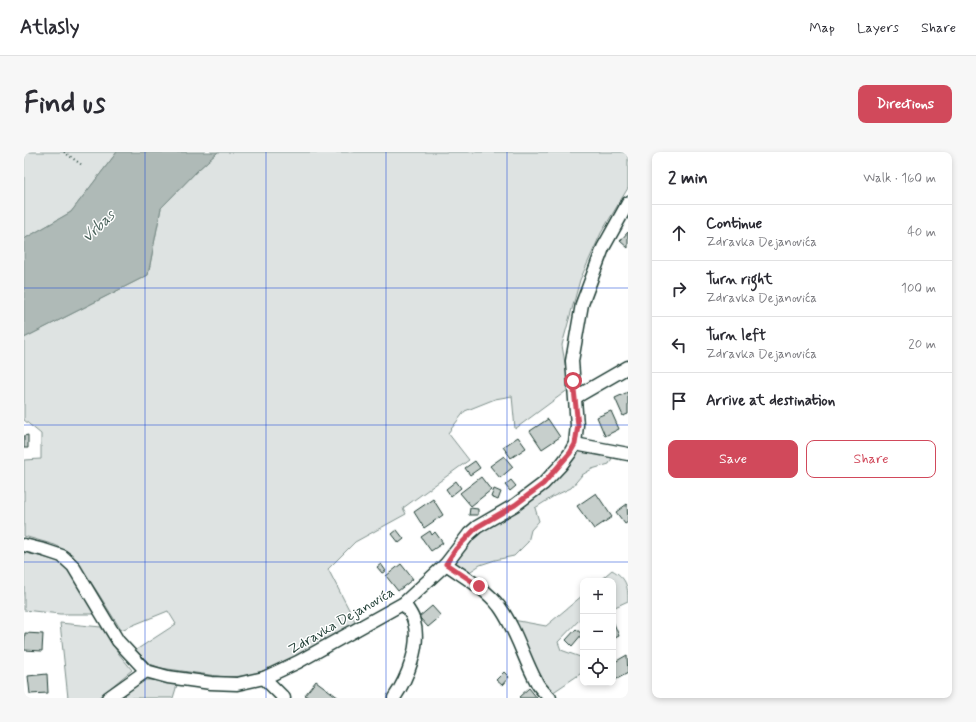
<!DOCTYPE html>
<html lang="en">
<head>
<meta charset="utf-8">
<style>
	:root { --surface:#fff; --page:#f7f7f7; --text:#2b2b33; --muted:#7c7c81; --line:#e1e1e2; --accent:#d1495b }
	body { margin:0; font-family:Mynerve,sans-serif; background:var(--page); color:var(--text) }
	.controls { position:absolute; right:12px; bottom:12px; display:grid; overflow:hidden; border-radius:8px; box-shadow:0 2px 6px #0003 }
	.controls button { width:36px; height:36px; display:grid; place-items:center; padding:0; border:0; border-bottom:1px solid var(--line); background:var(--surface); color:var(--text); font:20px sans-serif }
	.stop { position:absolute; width:12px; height:12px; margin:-9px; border:3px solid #d1495b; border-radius:50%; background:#fff }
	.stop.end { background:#d1495b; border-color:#fff; box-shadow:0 1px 4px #0008 }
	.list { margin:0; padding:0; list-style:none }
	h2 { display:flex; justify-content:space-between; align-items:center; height:52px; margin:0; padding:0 16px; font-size:17px }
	h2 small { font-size:13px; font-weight:400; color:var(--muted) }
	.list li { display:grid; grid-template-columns:26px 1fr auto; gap:12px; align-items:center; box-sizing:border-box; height:56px; padding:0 16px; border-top:1px solid var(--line) }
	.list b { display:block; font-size:15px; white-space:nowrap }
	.list p { margin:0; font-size:13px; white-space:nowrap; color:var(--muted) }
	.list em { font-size:13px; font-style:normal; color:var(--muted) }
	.actions { display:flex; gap:8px; padding:12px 16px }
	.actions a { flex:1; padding:9px 0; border:1px solid var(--accent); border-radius:8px; text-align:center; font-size:14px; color:var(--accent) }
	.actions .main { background:var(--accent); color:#fff }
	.icon { flex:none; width:22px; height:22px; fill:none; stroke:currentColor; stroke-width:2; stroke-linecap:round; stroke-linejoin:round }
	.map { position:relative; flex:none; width:604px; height:546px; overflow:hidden; border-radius:8px }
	header { display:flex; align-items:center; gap:24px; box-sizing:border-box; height:56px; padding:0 20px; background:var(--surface); border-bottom:1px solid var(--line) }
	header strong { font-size:19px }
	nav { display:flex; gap:22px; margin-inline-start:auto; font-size:14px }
	.intro { display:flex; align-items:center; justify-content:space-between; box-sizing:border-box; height:96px; padding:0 24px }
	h1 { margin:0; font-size:28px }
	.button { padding:10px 18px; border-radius:8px; background:var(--accent); color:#fff; font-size:14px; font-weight:700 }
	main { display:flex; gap:24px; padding:0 24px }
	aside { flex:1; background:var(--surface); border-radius:8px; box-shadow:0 2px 6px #0003 }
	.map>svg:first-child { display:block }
	.green { fill:#dee3e2; stroke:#7e908b }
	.water { fill:#afbab7; stroke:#758883 }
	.building { fill:#c7cfcc; stroke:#1f3d34 }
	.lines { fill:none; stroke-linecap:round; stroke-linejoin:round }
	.street-casing { stroke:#1f3d34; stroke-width:15 }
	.path { stroke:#1f3d34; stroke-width:2; stroke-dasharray:1 3; stroke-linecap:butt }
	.street { stroke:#fff; stroke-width:12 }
	.route { stroke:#d1495b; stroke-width:5 }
	.grid { fill:none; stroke:#1d4ed8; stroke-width:1; stroke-opacity:0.55 }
	.labels { text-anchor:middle; stroke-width:3; stroke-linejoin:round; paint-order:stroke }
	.street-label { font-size:14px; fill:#1f3d34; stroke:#fff }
	.water-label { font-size:15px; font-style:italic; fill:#4a625b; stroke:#fff }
</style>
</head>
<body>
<header>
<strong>Atlasly</strong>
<nav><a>Map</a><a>Layers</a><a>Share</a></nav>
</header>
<div class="intro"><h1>Find us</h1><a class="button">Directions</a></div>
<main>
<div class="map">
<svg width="604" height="546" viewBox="0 0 604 546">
	<rect width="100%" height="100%" fill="#fff"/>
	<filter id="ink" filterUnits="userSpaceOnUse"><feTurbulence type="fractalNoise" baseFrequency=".025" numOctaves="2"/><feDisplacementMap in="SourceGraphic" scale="8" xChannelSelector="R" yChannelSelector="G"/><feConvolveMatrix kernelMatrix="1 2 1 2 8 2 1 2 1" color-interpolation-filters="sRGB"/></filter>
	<g filter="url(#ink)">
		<g class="green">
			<path d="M0 0H93L47 60 0 87Z"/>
			<path d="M194 0H604V36L577 81 556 128 538 193 545 237 491 277 488 244 471 247 441 259 424 281 445 308 379 356 382 362 331 390 304 417 332 471 284 499 239 519 223 524 200 525 137 516 126 512 112 498 152 472 144 459 97 478 74 441 48 402 31 393 0 384V308L17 307V282L0 268V186L124 123 137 56 175 17Z"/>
			<path d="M555 297 588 306 585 312 568 317 558 323 547 336 530 344 511 356 515 369 507 378 504 390 490 404 471 408 456 413 444 421 430 410 451 384 464 374 498 356 523 335Z"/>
			<path d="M0 400 37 410 47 421 71 462H36L0 458Z"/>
			<path d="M588 418C602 426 604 433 604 449L591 455H589V429H575Z"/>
			<path d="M559 443V464L534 490 537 498 559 506V520L528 541 517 528 489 468 522 474Z"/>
			<path d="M36 471 77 475 95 502 108 518 74 546H44Z"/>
			<path d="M119 528H128L153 533 149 546H97Z"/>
		</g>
		<path class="water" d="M93 0H194L175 17 137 56 124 123 0 186V87L47 60Z"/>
		<g class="building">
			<path d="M604 80V96L596 89Z"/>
			<path d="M604 240V262L599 264 591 246Z"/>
			<path d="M587 259 595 277 581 284 573 265Z"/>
			<path d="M524 267 536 285 518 297 506 279Z"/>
			<path d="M4 283V296H0V284Z"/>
			<path d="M494 285 502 296 487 306 479 295Z"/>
			<path d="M480 304 489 315 476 326 466 314Z"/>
			<path d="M451 309 456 316 446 323 441 316Z"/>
			<path d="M457 325 467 338 447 354 436 341Z"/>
			<path d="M487 328 492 334 486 339 481 333Z"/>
			<path d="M432 329 437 336 427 344 422 337Z"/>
			<path d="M470 337 477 340 474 348 467 345Z"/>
			<path d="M572 341 588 365 570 377 553 354Z"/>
			<path d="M409 347 419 363 400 376 390 360Z"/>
			<path d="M603 352 604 370 601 372 592 360Z"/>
			<path d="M446 356 454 357V363H445Z"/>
			<path d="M373 378 380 387 375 391 368 382Z"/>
			<path d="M406 379 408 383 411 380 419 391 407 399 397 385Z"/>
			<path d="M357 412 362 419 358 421 353 415Z"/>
			<path d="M377 412 389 427 374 439 362 424Z"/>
			<path d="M408 454 417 464 404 475 395 465Z"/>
			<path d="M589 469 595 484 589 487Z"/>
			<path d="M552 477 558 482 548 494 542 488Z"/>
			<path d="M1 481 19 482 18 499 0 498Z"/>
			<path d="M603 503 604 521 591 528 589 523V511Z"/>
			<path d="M480 520 485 525 478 533 472 528Z"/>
			<path d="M23 522 24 541 6 542 4 524Z"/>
			<path d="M292 529 315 546H285L281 543Z"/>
			<path d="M505 536 513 546H496L495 545Z"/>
		</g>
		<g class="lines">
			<g class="street-casing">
				<g id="street">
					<path d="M552 245 604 215"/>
					<path d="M551 292 604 302"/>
					<path d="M0 393 20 398 38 404 49 414 94 489 122 519 144 525 187 531 213 532 240 526 260 546"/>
					<path d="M422 412C440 425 461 436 475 454 492 477 499 505 512 529 515 536 521 541 526 546"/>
					<path d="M240 526 274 510 380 451 422 412 445 382 453 375 491 353 519 332 537 313 546 301 551 292 553 273 548 209 558 152 579 96 604 51"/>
					<path d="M84 546 122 519"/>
					<path d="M370 546C383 527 397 493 390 470 389 463 383 457 380 451"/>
				</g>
			</g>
			<path class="path" d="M40 0 58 13"/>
			<use href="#street" class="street"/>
		</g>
	</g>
	<g class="lines" filter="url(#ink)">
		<path class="route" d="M455 434 422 412 432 397 453 375 491 353 519 332 546 301 551 292 554 273 549 229"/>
	</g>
	<path class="grid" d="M121 0V546M242 0V546M362 0V546M483 0V546M0 136H604M0 273H604M0 410H604"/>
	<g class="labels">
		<g class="street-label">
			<text transform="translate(317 468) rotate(-30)" y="5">Zdravka Dejanovića</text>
		</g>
		<g class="water-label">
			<text transform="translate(74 74) rotate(-44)" y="5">Vrbas</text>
		</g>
	</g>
</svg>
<div class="controls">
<button>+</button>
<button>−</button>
<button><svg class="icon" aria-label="locate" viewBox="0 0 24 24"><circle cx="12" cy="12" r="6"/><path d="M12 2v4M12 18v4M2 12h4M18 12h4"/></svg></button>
</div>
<div class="stop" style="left:549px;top:229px"></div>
<div class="stop end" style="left:455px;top:434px"></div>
</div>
<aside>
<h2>2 min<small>Walk · 160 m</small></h2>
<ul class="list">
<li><svg class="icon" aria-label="ahead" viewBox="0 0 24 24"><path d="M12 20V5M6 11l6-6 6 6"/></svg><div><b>Continue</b><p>Zdravka Dejanovića</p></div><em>40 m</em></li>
<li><svg class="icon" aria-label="right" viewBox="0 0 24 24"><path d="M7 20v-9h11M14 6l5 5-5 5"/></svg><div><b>Turn right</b><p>Zdravka Dejanovića</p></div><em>100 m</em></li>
<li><svg class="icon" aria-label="left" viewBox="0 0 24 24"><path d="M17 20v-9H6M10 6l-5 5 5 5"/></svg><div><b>Turn left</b><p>Zdravka Dejanovića</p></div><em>20 m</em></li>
<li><svg class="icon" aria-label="arrive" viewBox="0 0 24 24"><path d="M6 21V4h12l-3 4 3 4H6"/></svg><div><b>Arrive at destination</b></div></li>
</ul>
<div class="actions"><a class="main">Save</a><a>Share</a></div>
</aside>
</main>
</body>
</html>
